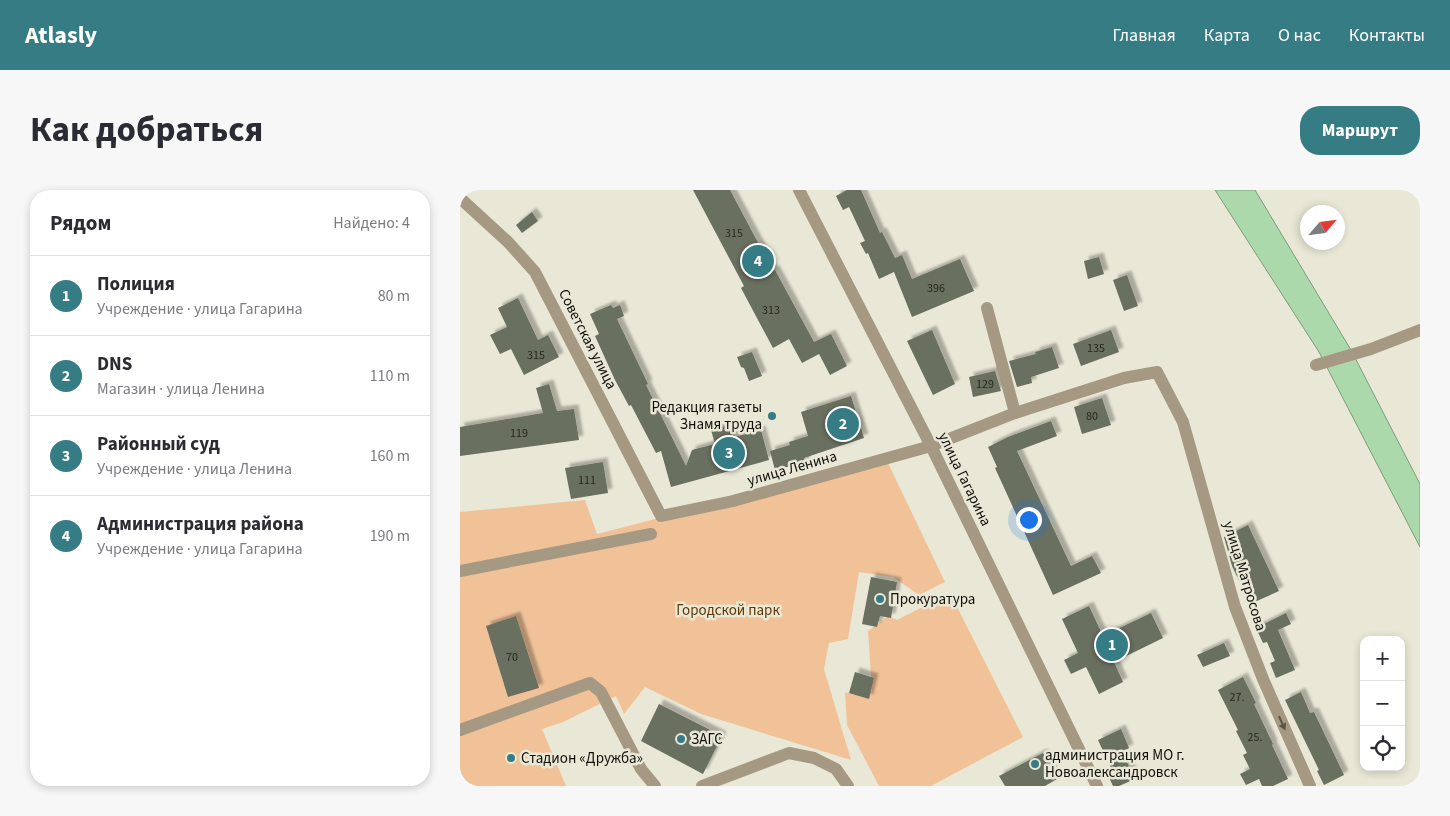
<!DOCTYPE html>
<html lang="ru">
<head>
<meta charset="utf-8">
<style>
	:root { --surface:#fff; --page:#f7f7f7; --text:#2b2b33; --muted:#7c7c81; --line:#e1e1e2; --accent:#357c85 }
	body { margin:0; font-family:"Source Sans 3",sans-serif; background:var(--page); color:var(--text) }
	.controls { position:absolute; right:15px; bottom:15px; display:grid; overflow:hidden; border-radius:10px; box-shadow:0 2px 8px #0003 }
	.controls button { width:45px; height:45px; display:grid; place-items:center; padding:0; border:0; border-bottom:1px solid var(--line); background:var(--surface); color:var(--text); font:25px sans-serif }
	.compass { position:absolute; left:840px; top:15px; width:45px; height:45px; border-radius:50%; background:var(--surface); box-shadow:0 2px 8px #0003; rotate:62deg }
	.you { position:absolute; left:568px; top:329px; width:18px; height:18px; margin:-12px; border:4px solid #fff; border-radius:50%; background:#1a73e8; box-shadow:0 0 0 8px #1a73e833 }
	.badge { display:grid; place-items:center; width:32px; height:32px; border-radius:50%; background:var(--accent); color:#fff; font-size:16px; font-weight:700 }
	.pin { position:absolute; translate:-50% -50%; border:2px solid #fff; box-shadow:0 1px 5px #0006 }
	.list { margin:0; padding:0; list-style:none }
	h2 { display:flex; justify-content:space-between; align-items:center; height:65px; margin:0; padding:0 20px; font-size:21px }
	h2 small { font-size:16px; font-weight:400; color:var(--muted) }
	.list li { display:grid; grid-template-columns:32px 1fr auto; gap:15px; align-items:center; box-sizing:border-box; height:80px; padding:0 20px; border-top:1px solid var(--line) }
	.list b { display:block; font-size:19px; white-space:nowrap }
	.list p { margin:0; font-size:16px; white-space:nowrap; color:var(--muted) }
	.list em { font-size:16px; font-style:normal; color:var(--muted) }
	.icon { flex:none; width:28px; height:28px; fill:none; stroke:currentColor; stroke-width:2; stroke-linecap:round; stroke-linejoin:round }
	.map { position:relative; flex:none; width:960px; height:596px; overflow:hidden; border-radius:20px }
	header { display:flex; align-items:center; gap:30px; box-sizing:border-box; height:70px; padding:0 25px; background:var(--accent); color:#fff }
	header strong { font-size:24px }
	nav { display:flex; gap:28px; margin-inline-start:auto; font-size:18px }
	.intro { display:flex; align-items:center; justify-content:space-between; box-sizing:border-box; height:120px; padding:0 30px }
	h1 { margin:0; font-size:35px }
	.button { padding:12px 22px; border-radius:20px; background:var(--accent); color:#fff; font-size:18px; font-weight:700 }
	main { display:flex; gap:30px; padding:0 30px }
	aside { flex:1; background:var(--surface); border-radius:20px; box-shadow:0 2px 8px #0003 }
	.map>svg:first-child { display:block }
	.green { fill:#f1c298 }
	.water { fill:#acd9ac; stroke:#7d9c7b }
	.building { fill:#696f60; filter:url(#shadow) }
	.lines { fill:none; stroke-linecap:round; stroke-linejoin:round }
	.minor { stroke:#a59983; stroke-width:12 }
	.oneway { fill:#5a5446 }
	.poi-dot { fill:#357c85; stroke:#e9e8d6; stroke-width:2 }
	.labels { text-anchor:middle; stroke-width:5; stroke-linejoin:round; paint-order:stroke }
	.number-label { font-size:12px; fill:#26271f }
	.street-label { font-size:15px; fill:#100f09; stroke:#e9e8d6 }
	.poi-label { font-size:15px; fill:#100f09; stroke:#e9e8d6; text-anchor:start }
	.park-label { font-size:15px; fill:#613600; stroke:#e9e8d6 }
</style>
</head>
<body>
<header>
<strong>Atlasly</strong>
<nav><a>Главная</a><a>Карта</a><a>О нас</a><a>Контакты</a></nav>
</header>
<div class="intro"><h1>Как добраться</h1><a class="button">Маршрут</a></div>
<main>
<aside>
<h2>Рядом<small>Найдено: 4</small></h2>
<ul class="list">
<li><span class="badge">1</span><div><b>Полиция</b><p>Учреждение · улица Гагарина</p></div><em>80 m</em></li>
<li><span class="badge">2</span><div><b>DNS</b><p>Магазин · улица Ленина</p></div><em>110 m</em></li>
<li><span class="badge">3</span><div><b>Районный суд</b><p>Учреждение · улица Ленина</p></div><em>160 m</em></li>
<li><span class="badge">4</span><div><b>Администрация района</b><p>Учреждение · улица Гагарина</p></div><em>190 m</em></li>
</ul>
</aside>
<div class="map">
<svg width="960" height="596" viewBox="0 0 960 596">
	<defs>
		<filter id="shadow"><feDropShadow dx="4.5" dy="-4.5" stdDeviation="1" flood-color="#0004"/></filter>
	</defs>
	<rect width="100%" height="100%" fill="#e9e8d6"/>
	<g class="green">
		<path d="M428 273 485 392 459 405 433 387 399 382 388 449 369 453 364 479 391 570 241 524 185 497 164 524 156 506 103 532 82 539 106 596H0V322L125 310 137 344 203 327Z"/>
		<path d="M490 403 563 547 471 596H419L387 535 385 503 412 501 408 441 428 426 437 430Z"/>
	</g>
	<path class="water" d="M755 0H795L891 160 960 294V357L859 162Z"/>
	<g class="building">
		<path d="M233 0H270L313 81 315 80 354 152 371 144 387 176 370 185 359 164 342 173 329 149 313 158 281 98 284 96Z"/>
		<path d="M387 0H401L420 43 422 42 435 68 442 65 452 89 500 69 514 101 452 127 434 82 419 89 408 63 406 64 400 53 405 51 389 17 383 20 376 6Z"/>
		<path d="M72 22 78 31 62 43 56 35Z"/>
		<path d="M639 67 644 84 628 89 624 71Z"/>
		<path d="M667 85 678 116 664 121 653 90Z"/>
		<path d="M58 108 78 150 88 145 99 167 64 185 51 159 40 164 30 145 47 137 38 118Z"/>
		<path d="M151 115 153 118 160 115 164 126 157 129 188 194 186 195 226 276 232 260 255 254 251 240 272 234 275 247 301 240 309 270 211 297 201 261 196 263 171 215 169 216 155 190 135 146 139 144 130 124Z"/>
		<path d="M472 140 495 194 473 205 447 151Z"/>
		<path d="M651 140 659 162 621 176 613 154Z"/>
		<path d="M592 157 599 178 571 187 572 193 557 197 549 171 576 164 575 162Z"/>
		<path d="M292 162 302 186 289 191 284 178 281 177 277 167Z"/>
		<path d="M535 181 541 201 513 207 509 187Z"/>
		<path d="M89 194 97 221 114 219 119 250 0 266V237L83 223 76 198Z"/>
		<path d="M391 206 404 248 344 268 346 272 315 280 310 261 330 255 329 252 348 246 341 222Z"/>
		<path d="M642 208 651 235 622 244 614 217Z"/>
		<path d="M591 231 597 246 557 261 611 376 632 366 641 383 593 405 535 278 537 277 528 257 548 247Z"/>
		<path d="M143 272 148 303 111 309 105 278Z"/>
		<path d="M788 335 819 401 790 414 772 376 764 347Z"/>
		<path d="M411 387 437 392 431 428 420 426 417 437 402 434Z"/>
		<path d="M629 416 643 446 691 423 703 448 654 472 663 492 639 504 626 477 611 484 604 470 618 463 602 429Z"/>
		<path d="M826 423 831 434 818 440 835 480 816 488 810 473 815 471 807 452 803 453 796 438Z"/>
		<path d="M56 426 79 498 48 507 26 436Z"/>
		<path d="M764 453 770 466 743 477 737 465Z"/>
		<path d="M395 482 414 488 409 509 389 503Z"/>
		<path d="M783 487 796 513 794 514 813 554 812 555 828 589 813 596H802L799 589 786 595 780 584 790 579 783 565 787 563 776 541 778 540 758 500Z"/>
		<path d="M841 502 850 523 854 522 884 585 864 595 857 581 859 580 825 510Z"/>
		<path d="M199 514 262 546 243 584 181 551Z"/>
		<path d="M661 539 669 558 662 562 675 589 659 596H653L646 581 651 578 638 550Z"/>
		<path d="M583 563 597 589 585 596H545L539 586Z"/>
	</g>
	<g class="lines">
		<g class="minor">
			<path d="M339 0 471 256 637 596"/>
			<path d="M0 8 48 52 75 82 201 326 273 311 471 256 555 223 664 188 697 182 723 232 775 417 803 489 850 596"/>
			<path d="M527 118 555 223"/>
			<path d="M856 175 911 159 960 140"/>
			<path d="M0 381 191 344"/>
			<path d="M0 540 130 493 141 502 181 579 195 596"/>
			<path d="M242 596 329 563 354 568 376 579 388 596"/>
		</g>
	</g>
	<defs><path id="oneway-solid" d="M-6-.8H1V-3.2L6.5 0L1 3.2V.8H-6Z" transform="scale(1.25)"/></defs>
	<use class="oneway" href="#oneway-solid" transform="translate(822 533) rotate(66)"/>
	<g class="poi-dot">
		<circle cx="312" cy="226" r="5"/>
		<circle cx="420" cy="409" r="5"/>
		<circle cx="221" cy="549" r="5"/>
		<circle cx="51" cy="568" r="5"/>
		<circle cx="575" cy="574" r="5"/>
	</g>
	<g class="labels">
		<g class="number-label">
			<text x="274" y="47">315</text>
			<text x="476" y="102">396</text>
			<text x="311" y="124">313</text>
			<text x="636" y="162">135</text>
			<text x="76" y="169">315</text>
			<text x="525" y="198">129</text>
			<text x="632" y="230">80</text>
			<text x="59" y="247">119</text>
			<text x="127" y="294">111</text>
			<text x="52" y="471">70</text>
			<text x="777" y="511">27.</text>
			<text x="795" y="551">25.</text>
		</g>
		<g class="street-label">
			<text transform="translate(128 149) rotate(63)" y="5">Советская улица</text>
			<text transform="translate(332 278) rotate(-16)" y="5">улица Ленина</text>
			<text transform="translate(505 289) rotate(64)" y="5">улица Гагарина</text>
			<text transform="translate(785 386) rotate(73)" y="5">улица Матросова</text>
		</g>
		<g class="poi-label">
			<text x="302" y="222" text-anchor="end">Редакция газеты<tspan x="302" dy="17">Знамя труда</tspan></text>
			<text x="430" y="414">Прокуратура</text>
			<text x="231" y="554">ЗАГС</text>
			<text x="585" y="570">администрация МО г.<tspan x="585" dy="17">Новоалександровск</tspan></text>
			<text x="61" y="573">Стадион «Дружба»</text>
		</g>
		<g class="park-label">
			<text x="268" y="425">Городской парк</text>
		</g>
	</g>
</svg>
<div class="controls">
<button>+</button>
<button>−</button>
<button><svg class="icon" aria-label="locate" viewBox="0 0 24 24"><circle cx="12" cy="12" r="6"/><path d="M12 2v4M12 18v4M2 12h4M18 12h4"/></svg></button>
</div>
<svg class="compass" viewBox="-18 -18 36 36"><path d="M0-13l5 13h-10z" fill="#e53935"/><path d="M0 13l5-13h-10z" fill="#7c7c81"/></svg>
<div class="you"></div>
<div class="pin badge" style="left:652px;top:455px">1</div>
<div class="pin badge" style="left:383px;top:234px">2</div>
<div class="pin badge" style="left:269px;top:263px">3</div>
<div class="pin badge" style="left:298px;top:71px">4</div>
</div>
</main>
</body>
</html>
